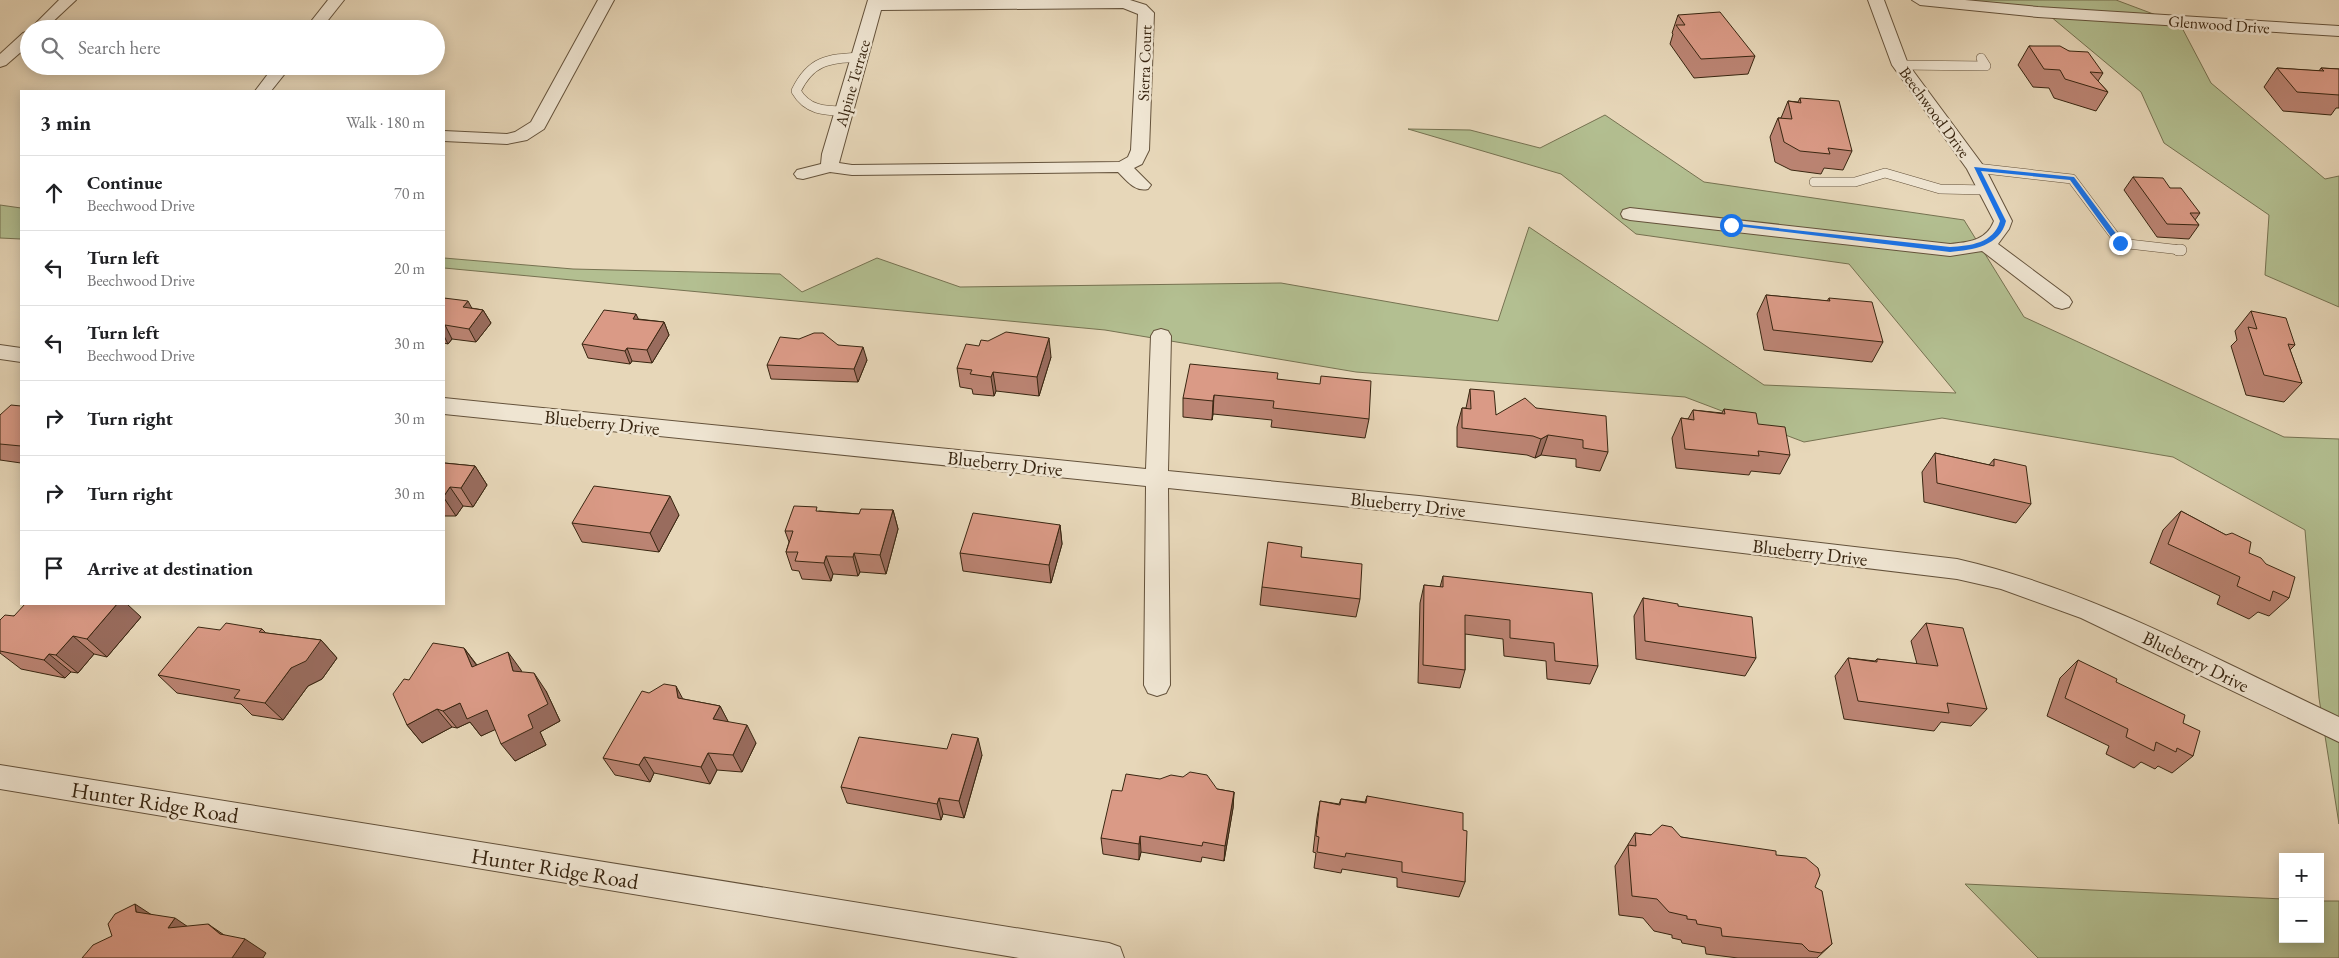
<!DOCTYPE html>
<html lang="en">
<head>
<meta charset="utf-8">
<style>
	:root { --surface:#fff; --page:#f6f6f6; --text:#202124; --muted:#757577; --line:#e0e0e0 }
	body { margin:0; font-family:"EB Garamond",serif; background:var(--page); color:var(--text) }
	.controls { position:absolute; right:15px; bottom:15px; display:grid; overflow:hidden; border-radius:0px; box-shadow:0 2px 12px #0003 }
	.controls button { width:45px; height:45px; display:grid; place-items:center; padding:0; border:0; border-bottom:1px solid var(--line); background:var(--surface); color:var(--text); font:25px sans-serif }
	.stop { position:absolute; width:15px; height:15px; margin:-11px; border:4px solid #1a73e8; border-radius:50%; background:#fff }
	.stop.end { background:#1a73e8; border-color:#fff; box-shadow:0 1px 5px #0008 }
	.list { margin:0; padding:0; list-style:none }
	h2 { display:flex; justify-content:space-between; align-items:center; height:65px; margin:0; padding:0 20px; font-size:21px }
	h2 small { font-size:16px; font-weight:400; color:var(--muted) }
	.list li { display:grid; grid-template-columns:32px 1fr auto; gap:15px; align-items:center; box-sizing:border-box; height:75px; padding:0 20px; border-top:1px solid var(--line) }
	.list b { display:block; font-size:19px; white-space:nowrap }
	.list p { margin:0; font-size:16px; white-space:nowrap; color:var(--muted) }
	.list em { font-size:16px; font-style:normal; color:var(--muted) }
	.icon { flex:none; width:28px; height:28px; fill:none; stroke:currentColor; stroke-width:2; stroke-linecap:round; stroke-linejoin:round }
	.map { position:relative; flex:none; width:2339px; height:958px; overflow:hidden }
	.search { position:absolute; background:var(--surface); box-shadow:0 2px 12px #0003; left:20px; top:20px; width:425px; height:55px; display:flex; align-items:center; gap:12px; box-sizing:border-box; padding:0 18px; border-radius:28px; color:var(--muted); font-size:19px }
	.panel { position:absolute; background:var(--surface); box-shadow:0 2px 12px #0003; left:20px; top:90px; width:425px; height:515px; border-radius:0px }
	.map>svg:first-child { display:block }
	.green { fill:#b3bf91; stroke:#767251 }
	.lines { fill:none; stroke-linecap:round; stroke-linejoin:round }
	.lane-far1-casing { stroke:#64523b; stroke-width:10 }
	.lane-casing { stroke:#64523b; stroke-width:12 }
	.street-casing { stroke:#64523b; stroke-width:2 }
	.lane-far1 { stroke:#efe5d2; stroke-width:9 }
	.lane { stroke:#efe5d2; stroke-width:11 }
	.street { fill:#efe5d2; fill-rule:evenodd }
	.wall { fill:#bb8473; stroke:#392611 }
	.shaded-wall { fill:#996c5e; stroke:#392611 }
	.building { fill:#da9a86; stroke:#392611 }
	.route { fill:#1a73e8 }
	.labels { text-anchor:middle; stroke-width:5; stroke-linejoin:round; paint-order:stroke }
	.far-street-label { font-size:16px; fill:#392611; stroke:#efe5d2 }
	.street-label { font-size:19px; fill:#392611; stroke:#efe5d2 }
	.near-street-label { font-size:22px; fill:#392611; stroke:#efe5d2 }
</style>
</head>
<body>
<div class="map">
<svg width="2339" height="958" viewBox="0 0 2339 958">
	<rect width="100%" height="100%" fill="#e7d7b9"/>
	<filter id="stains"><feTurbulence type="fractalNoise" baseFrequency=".004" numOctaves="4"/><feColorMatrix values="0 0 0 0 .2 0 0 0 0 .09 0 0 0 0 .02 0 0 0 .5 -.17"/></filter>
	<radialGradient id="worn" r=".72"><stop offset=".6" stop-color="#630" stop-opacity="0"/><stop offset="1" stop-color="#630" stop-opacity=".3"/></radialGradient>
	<g class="green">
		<path d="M1947 0H2116L2180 24 2211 83 2325 179 2339 176V307L2265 275 2269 215 2164 143 2141 92 2050 16Z"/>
		<path d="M1605 115 1704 182 1964 220 2024 317 2284 437 2339 439V824L2319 698 2305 530 2173 457 1942 418 1804 442 1685 397 1356 372 1105 330 444 268V258L573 269 780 274 802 292 877 258 960 287 1281 283 1498 321 1529 227 1764 385 1956 393 1849 264 1636 234 1561 174 1408 129 1470 130 1540 148Z"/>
		<path d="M0 205 21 208V239L0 238Z"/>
		<path d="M1965 884 2283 899V939H2320V901H2339V958H2038Z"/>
	</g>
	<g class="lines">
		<g class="lane-far1-casing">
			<g id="lane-far1">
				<path d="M1900 65 1986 66 1981 58"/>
				<path d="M844 111C824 111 807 110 796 91 811 60 828 59 860 57"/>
				<path d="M1976 168 2072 179 2120 243 2181 250"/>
				<path d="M1814 182H1855L1885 173 1940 189 1987 190"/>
			</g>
		</g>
		<g class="lane-casing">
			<path id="lane" d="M2178 250H2181"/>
		</g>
		<g class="street-casing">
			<g id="street">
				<path d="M59 0H76L45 29 29 30Z"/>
				<path d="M328 0H344L321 29H305Z"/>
				<path d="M598 0H614L544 129 527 140 507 144 444 141V131L507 134 515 132 531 122Z"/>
				<path d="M868 0H1130L1146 5 1154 13 1149 150 1142 164 1134 168 1151 185 1148 189C1135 192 1127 181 1118 172L852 175 830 172 803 179 797 178 794 174 797 170 821 164 822 154ZM1123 8 1138 14 1131 150 1128 157 1119 162 852 165 839 163 881 10Z"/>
				<path d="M1868 0H1884L1908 64 1985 168 2012 221 2009 229 1998 244 2069 297 2072 302 2069 307 2062 309 2055 307 1982 251 1950 256 1630 220 1623 218 1621 214 1623 210 1630 208 1950 244C1969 242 1986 241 1994 221L1967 169 1892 65Z"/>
				<path d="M1912 0H1965L2038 7 2339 26V36L2038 17 1920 5Z"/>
				<path d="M29 31V45L6 65 0 67V54L23 33Z"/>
				<path d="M274 66H291L271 91H255Z"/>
				<path d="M1161 329 1168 331 1171 336 1168 471 1419 496 1957 559C2092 590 2215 659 2339 717V742L2081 618 2001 589 1957 579 1419 514 1168 488 1170 685 1166 693 1157 696 1148 693 1144 685 1146 486 444 414V398L1146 469 1151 336 1154 331Z"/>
				<path d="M0 345 21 348V362L0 359Z"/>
				<path d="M0 765 1109 943 1120 947 1124 958H1019L0 789Z"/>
			</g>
		</g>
		<use href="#lane-far1" class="lane-far1"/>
		<use href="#lane" class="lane"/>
		<use href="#street" class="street"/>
	</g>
	<g class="wall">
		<path d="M1678 15 1755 56 1748 74 1694 78 1670 44 1673 34 1672 33Z"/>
		<path d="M2029 46 2069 51 2103 73 2098 81 2108 92 2096 111 2054 98 2049 88 2033 87 2018 65Z"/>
		<path d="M2277 68 2319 71 2321 68 2339 69V108H2336L2331 115 2283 111 2264 87Z"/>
		<path d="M1800 98 1852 151 1843 170 1824 168 1821 174 1791 170 1775 162 1770 137 1778 118H1781L1788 101 1798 102Z"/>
		<path d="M2133 177 2170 188 2200 213 2195 220 2199 225 2189 239 2157 237 2124 190Z"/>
		<path d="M1766 295 1827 301 1829 298 1883 342 1872 362 1764 350 1757 314Z"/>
		<path d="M444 298 471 308 483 310 491 323 476 342 452 339 448 344 444 343Z"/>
		<path d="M2251 311 2295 345 2290 350 2302 383 2284 402 2246 395 2231 346 2237 340 2235 331Z"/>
		<path d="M638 319 664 322 669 335 652 363 632 361 630 364 588 358 582 344Z"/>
		<path d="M838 345 867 360 858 382 771 379 767 365Z"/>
		<path d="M1051 357 1039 396 996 391 994 396 973 394 972 389 960 387 957 368Z"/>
		<path d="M1277 379 1369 419 1365 438 1271 427 1272 420 1213 414 1212 420 1183 417V398Z"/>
		<path d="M1470 389 1496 415 1536 408 1608 452 1600 471 1576 467V459L1541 455 1535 458 1527 455 1457 447V427L1462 408H1466Z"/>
		<path d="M21 406V463L0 460V415Z"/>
		<path d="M1724 409 1790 455 1780 474 1751 471 1749 475 1676 468 1672 438 1681 418 1688 419 1693 410 1722 413Z"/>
		<path d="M1935 453 1989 465 1994 459 2031 504 2016 523 1924 502 1922 472Z"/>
		<path d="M444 463 475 466 487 485 473 507 463 506 456 516H444Z"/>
		<path d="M893 510 898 529 886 574 860 572 858 576 833 574 831 581 802 579 799 571 792 570 786 552 789 542 785 531 819 511 859 514Z"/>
		<path d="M2181 511 2226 535 2249 553 2289 598 2269 616 2258 612 2249 619 2217 604 2220 596 2150 563 2163 530Z"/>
		<path d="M679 515 659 552 582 542 572 523Z"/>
		<path d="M1060 525 1062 544 1051 583 963 571 960 553Z"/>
		<path d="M1301 557 1360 599 1356 617 1260 605 1262 587Z"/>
		<path d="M1443 576 1598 666 1590 684 1547 679 1546 661 1504 656 1503 639 1465 634V670L1460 688 1418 683 1420 603 1424 585 1440 587Z"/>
		<path d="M1643 598 1678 606 1756 658 1745 676 1636 659 1634 616Z"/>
		<path d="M14 616 141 617 107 657 94 654 78 673 71 672 65 678 21 669 0 653V620Z"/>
		<path d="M1926 623 1987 709 1971 726 1941 722 1934 731 1844 719 1835 676 1848 658 1875 661 1877 659 1917 664 1911 641Z"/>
		<path d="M262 629 266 633 321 640 337 658 322 679 308 686 283 720 252 715 241 704 177 693 158 675 220 630Z"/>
		<path d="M464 648 477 665 521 670V672L546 691 560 721 540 732 546 745 515 761 495 729 481 736 470 722 457 728 452 727 422 743 407 725 409 680Z"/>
		<path d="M2078 660 2183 723 2193 756 2172 773 2158 766 2155 769 2141 762 2134 768 2106 754 2109 746 2047 716 2060 678Z"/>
		<path d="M683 699 720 706 728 722 756 743 742 772 717 770 710 784 654 773 650 782 615 775 603 758Z"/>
		<path d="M982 755 964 818 943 814 941 820 847 803 841 787Z"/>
		<path d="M1217 789 1234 792 1233 808 1224 861 1202 857 1201 862 1141 852 1139 860 1103 854 1101 838Z"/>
		<path d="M1367 796 1463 830 1465 882 1459 897 1397 887V878L1342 869 1341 873 1314 868 1316 853 1313 852 1317 818 1320 801 1339 804 1341 799 1365 802Z"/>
		<path d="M1635 833 1651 835 1681 837 1776 855 1815 887 1832 944 1817 958H1738L1706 954 1705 947 1682 943 1681 940 1672 938V935L1654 931 1643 918 1619 915 1615 866Z"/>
	</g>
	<g class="shaded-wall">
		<path d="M468 301 475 314 463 307Z"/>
		<path d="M483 310 491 323 476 342 469 329Z"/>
		<path d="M636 314 642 327 633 319Z"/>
		<path d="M664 322 669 335 652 363 647 350Z"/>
		<path d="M445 325 452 339 448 344 444 336V327Z"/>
		<path d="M1049 338 1051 357 1039 396 1037 377Z"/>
		<path d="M863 347 867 360 858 382 854 369Z"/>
		<path d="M627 348 632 361 630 364 625 351Z"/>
		<path d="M993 372 996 391 994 396 991 377Z"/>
		<path d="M1214 395 1213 414 1212 420 1213 401Z"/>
		<path d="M1548 435 1541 455 1535 458 1541 439Z"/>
		<path d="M475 466 487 485 473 507 461 488Z"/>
		<path d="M450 487 463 506 456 516 444 498V496Z"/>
		<path d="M670 496 679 515 659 552 650 533Z"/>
		<path d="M893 510 898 529 886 574 880 555Z"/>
		<path d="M1060 525 1062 544 1051 583 1049 565Z"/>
		<path d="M854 553 860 572 858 576 853 557Z"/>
		<path d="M826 556 833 574 831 581 824 563Z"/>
		<path d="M117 604H127L141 617 107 657 87 639Z"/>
		<path d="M73 636 94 654 78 673 56 655Z"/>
		<path d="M321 640 337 658 322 679 308 686 283 720 265 703 291 668Z"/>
		<path d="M464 648 477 666 472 667Z"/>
		<path d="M508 652 521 670 526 689 513 671Z"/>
		<path d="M49 654 71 672 65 678 44 660Z"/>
		<path d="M534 673 546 691 560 721 540 732 546 745 515 761 501 744 528 715Z"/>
		<path d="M676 686 685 703 678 698Z"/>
		<path d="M460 703 487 710 501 727 481 736 470 722 457 728 443 711Z"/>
		<path d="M720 706 729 723 713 719Z"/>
		<path d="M437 709 452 727 422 743 407 725Z"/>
		<path d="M747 725 756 743 742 772 733 755Z"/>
		<path d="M978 738 982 755 964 818 959 801Z"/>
		<path d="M708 753 717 770 710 784 701 767Z"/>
		<path d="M644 757 654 773 650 782 639 765Z"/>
		<path d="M1234 792 1233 808 1224 861 1225 846Z"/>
		<path d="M939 798 943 814 941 820 937 804Z"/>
		<path d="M1140 836 1141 852 1139 860V844Z"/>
		<path d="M135 904 158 919 136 912Z"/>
		<path d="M175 918 197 933 168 928Z"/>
		<path d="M208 924 230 939H245L266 953 263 958H232L220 934Z"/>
	</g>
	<g class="building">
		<path d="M1720 12 1755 56 1701 59 1676 25H1685L1678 15Z"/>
		<path d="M2029 46H2060L2069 51 2088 52 2103 73 2090 72 2108 92 2065 79 2060 70 2044 69Z"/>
		<path d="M2277 68 2324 71 2321 68 2339 69V95L2297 92Z"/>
		<path d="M1800 98 1839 101 1852 151 1828 148 1830 154 1800 151 1784 142 1778 118 1792 119 1788 101 1801 103Z"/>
		<path d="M2133 177 2163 178 2170 188H2181L2200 213H2190L2199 225 2167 224Z"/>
		<path d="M1766 295 1830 301 1829 298 1872 302 1883 342 1773 330Z"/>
		<path d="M444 298 468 301 463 307 483 310 469 329 445 325 444 327Z"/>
		<path d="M604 310 636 314 633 319 664 322 647 350 627 348 625 351 582 344Z"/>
		<path d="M2251 311 2286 318 2295 345 2288 344 2302 383 2264 375 2248 327 2257 329Z"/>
		<path d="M1006 332 1049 338 1037 377 993 372 991 377 970 374 972 370 957 368 966 344 979 346 981 340 988 341Z"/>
		<path d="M814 333H823L838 345 863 347 854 369 767 365 780 337 799 339Z"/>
		<path d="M1190 364 1278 373 1277 379 1320 384 1321 376 1371 381 1369 419 1273 408 1274 401 1214 395 1213 401 1183 398Z"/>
		<path d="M1470 389 1494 391 1496 415 1525 398 1536 408 1606 416 1608 452 1583 448V440L1548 435 1541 439 1533 436 1462 428V408L1471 409Z"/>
		<path d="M11 405 21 406V446L0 444V415Z"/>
		<path d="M1724 409 1756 413 1758 424 1785 427 1790 455 1758 451 1759 456 1685 449 1681 418 1694 420 1693 410 1725 414Z"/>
		<path d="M1935 453 1994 466V459L2026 466 2031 504 1937 483Z"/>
		<path d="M444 463 475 466 461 488 450 487 444 496Z"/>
		<path d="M594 486 670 496 650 533 572 523Z"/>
		<path d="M794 506 817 507 816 511 859 514 861 509 893 510 880 555 854 553 853 557 826 556 824 563 795 561 798 552H786L793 531H785Z"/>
		<path d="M2181 511 2226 535 2232 533 2251 542 2249 553 2261 558 2266 564 2295 577 2289 598 2273 591 2270 601 2237 586 2240 577 2168 544Z"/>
		<path d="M973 513 1060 525 1049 565 960 553Z"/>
		<path d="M1268 542 1302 547 1301 557 1362 564 1360 599 1262 587Z"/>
		<path d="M1443 576 1592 593 1598 666 1555 661 1554 643 1510 638V620L1465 615V670L1423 665 1424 585 1443 587Z"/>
		<path d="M1643 598 1678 604V606L1752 617 1756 658 1645 641Z"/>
		<path d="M25 604H117L87 639 73 636 56 655 49 654 44 660 0 651V620L5 615 14 616Z"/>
		<path d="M226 623 262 629 259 632 321 640 306 661 291 668 265 703 234 698 240 690 158 675 198 627 220 630Z"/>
		<path d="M1926 623 1963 628 1987 709 1947 703 1949 713 1858 701 1848 658 1877 662V659L1938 666Z"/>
		<path d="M433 643 464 648 472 667 508 652 513 671 534 673 548 704 528 715 533 728 501 744 487 710 467 719 460 703 443 711 437 709 407 725 393 694 404 679 409 680Z"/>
		<path d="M2078 660 2117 679 2116 682 2185 715 2183 723 2200 731 2193 756 2177 748 2176 752 2156 742 2154 751 2126 737 2128 729 2065 698Z"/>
		<path d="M664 684 676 686 678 698 720 706 713 719 747 725 733 755 708 753 701 767 644 757 639 765 603 758 642 691 649 693Z"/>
		<path d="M952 734 978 738 959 801 939 798 937 804 841 787 859 737 947 749Z"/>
		<path d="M1190 772 1207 775 1217 789 1234 792 1225 846 1203 842 1202 846 1140 836 1139 844 1101 838 1112 790 1122 791 1126 774 1160 779 1171 775 1183 777Z"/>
		<path d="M1367 796 1463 813V830L1467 831 1465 882 1402 872V862L1346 853 1345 857 1317 852 1319 837 1316 836 1320 801 1340 805 1341 799 1366 803Z"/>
		<path d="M1662 825 1672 827 1681 837 1776 851V855L1806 858 1818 868 1820 875 1815 887 1822 891 1832 944 1821 953 1809 951 1802 944 1722 936 1721 928 1697 924 1696 920 1687 919V916L1669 912 1657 899 1632 896 1628 845 1636 846 1635 833 1651 835Z"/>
		<path d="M135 904 136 912 175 918 168 928 208 924 220 934 245 939 232 958H82L93 945 112 936 108 924 115 914Z"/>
	</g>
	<path class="route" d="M1974 167 2074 177 2123 243 2117 245 2070 180 1981 171 2006 221C2000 246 1973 250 1950 252L1728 225 1731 223 1950 247C1970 246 1994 243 2000 221Z"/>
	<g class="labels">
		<g class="far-street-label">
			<text transform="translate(2219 24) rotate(4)" y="6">Glenwood Drive</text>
			<text transform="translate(1144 63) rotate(-88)" y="6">Sierra Court</text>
			<text transform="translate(852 83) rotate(-74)" y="6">Alpine Terrace</text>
			<text transform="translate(1935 112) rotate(54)" y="6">Beechwood Drive</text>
		</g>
		<g class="street-label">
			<text transform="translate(602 422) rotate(6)" y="7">Blueberry Drive</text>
			<text transform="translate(1005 463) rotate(6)" y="7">Blueberry Drive</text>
			<text transform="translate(1408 504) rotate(6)" y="7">Blueberry Drive</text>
			<text transform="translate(1810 552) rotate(7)" y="7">Blueberry Drive</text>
			<text transform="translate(2196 661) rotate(26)" y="7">Blueberry Drive</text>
		</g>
		<g class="near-street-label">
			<text transform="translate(155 802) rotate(9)" y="8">Hunter Ridge Road</text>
			<text transform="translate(555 868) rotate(9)" y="8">Hunter Ridge Road</text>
		</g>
	</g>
	<rect width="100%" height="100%" filter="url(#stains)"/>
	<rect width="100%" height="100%" fill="url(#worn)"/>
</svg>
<div class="controls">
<button>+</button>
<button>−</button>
</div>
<div class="stop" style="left:1731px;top:225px"></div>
<div class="stop end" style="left:2120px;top:243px"></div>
<div class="search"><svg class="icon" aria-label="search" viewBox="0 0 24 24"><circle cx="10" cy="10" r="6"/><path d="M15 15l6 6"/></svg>Search here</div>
<section class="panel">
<h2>3 min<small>Walk · 180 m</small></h2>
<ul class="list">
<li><svg class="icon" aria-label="ahead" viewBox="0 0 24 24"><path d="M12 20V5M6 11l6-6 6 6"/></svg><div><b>Continue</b><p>Beechwood Drive</p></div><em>70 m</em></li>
<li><svg class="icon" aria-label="left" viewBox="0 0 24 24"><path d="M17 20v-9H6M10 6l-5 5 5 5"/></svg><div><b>Turn left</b><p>Beechwood Drive</p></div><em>20 m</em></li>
<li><svg class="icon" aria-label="left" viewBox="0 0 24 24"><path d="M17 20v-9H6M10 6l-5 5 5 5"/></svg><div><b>Turn left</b><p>Beechwood Drive</p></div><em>30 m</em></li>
<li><svg class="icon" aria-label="right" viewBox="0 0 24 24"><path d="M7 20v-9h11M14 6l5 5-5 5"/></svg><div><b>Turn right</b></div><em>30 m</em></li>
<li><svg class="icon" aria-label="right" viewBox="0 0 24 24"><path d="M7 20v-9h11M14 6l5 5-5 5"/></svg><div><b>Turn right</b></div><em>30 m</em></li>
<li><svg class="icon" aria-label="arrive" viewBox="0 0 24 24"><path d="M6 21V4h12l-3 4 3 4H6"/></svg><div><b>Arrive at destination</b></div></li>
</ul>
</section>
</div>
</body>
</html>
